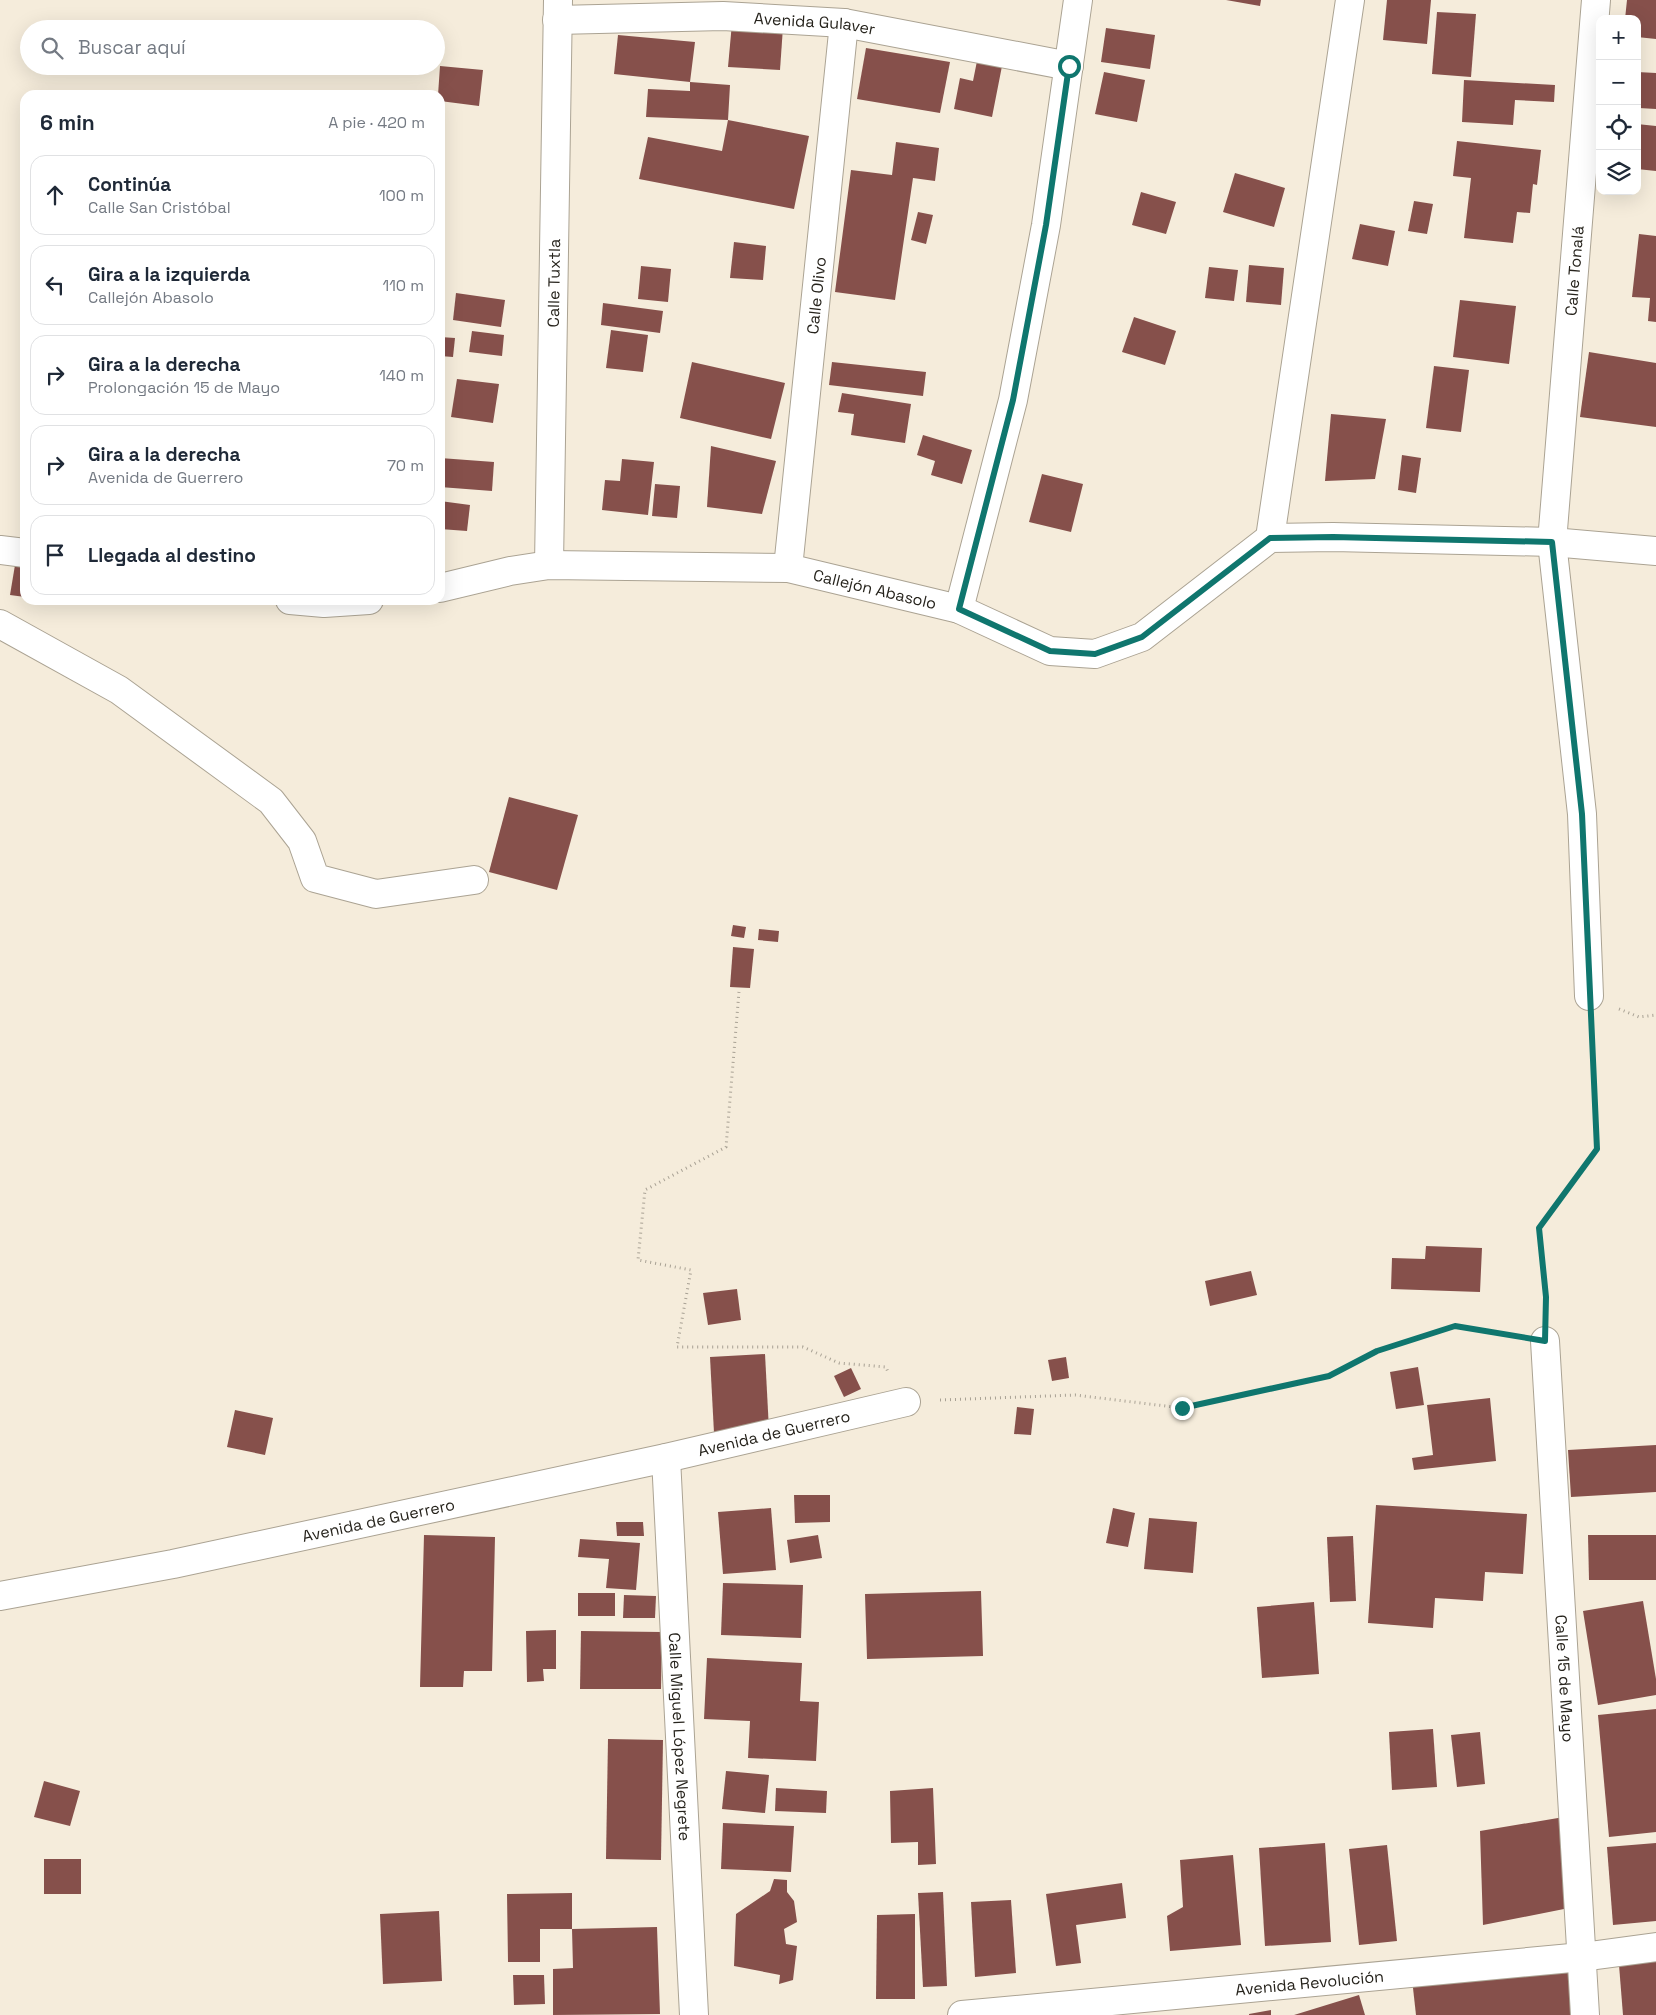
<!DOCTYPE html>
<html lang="es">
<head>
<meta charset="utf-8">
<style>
	:root { --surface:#fff; --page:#f2f2f3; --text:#1f2937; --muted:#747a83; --line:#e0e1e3 }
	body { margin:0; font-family:"Space Grotesk",sans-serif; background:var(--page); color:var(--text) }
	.controls { position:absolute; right:15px; top:15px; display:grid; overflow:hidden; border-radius:10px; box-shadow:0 5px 20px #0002 }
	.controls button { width:45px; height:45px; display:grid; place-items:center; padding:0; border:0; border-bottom:1px solid var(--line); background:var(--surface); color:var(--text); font:25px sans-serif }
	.stop { position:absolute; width:15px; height:15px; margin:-11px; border:4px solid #0f766e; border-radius:50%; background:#fff }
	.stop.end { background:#0f766e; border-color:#fff; box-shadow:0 1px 5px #0008 }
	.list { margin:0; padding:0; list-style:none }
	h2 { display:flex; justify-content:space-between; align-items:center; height:65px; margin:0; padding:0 20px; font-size:21px }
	h2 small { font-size:16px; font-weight:400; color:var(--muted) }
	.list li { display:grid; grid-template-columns:32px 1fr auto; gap:15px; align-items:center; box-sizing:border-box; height:80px; margin:0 10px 10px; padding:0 10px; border:1px solid var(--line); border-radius:15px }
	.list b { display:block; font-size:19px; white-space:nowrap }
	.list p { margin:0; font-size:16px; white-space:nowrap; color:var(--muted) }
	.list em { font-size:16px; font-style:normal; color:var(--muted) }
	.icon { flex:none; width:28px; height:28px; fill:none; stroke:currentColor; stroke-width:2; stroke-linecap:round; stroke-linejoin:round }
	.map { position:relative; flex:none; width:1656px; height:2015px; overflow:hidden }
	.search { position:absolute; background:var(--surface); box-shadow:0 5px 20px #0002; left:20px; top:20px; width:425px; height:55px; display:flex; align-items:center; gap:12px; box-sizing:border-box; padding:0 18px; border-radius:28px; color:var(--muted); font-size:19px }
	.panel { position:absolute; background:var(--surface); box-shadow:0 5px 20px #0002; left:20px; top:90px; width:425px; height:515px; border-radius:15px }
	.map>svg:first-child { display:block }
	.building { fill:#86504b }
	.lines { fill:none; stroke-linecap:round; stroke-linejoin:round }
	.minor-casing { stroke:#aba393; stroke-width:30 }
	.path { stroke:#a8a194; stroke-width:3; stroke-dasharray:1 4; stroke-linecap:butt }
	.minor { stroke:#fff; stroke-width:28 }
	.route { stroke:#0f766e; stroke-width:6 }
	.labels { text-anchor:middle; stroke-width:5; stroke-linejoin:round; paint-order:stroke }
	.street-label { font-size:16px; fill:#26231c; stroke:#fff }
</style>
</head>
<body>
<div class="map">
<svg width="1656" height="2015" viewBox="0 0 1656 2015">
	<rect width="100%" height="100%" fill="#f5ecdb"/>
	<g class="building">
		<path d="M1226 0H1261L1260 6Z"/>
		<path d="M1387 0H1431L1427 44 1383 40Z"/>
		<path d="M1627 0H1656V39L1637 37V19H1625Z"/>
		<path d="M1437 12 1476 14 1471 77 1432 74Z"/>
		<path d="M732 23 783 27 780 70 728 67Z"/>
		<path d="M1106 28 1155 35 1150 69 1101 62Z"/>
		<path d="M618 35 695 42 690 82 614 74Z"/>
		<path d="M866 48 950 62 940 113 857 99Z"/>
		<path d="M978 56 1003 61 992 117 954 109 960 78 973 81Z"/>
		<path d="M440 66 483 70 479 106 440 101V95H438Z"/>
		<path d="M1104 72 1145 80 1137 122 1095 114Z"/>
		<path d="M1637 72 1656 73V109L1639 108V117Z"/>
		<path d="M1464 80 1555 85 1554 102 1515 100 1513 125 1462 122Z"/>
		<path d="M690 82 730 85 728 120 646 117 648 89 690 91Z"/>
		<path d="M728 120 809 136 794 209 639 179 648 137 722 151Z"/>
		<path d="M1637 124 1656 126V171L1637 169Z"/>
		<path d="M1457 141 1541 150 1537 185 1533 184 1530 213 1517 212 1513 243 1464 238 1471 178 1453 176Z"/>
		<path d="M896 142 939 148 935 181 913 178 895 300 835 292 851 170 892 175Z"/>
		<path d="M1235 173 1285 188 1274 227 1223 212Z"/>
		<path d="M1141 192 1176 202 1166 234 1132 225Z"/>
		<path d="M1414 201 1433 204 1427 234 1408 231Z"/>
		<path d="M918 212 933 215 926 244 911 240Z"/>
		<path d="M1360 224 1395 231 1388 266 1352 259Z"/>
		<path d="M1639 234 1656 236V322L1648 321 1650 298 1632 297Z"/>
		<path d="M734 242 766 246 763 280 730 278Z"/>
		<path d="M1249 265 1284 268 1281 305 1246 302Z"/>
		<path d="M641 266 671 269 668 302 638 299Z"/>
		<path d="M1209 267 1238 270 1234 301 1205 298Z"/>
		<path d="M456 293 505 300 501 327 453 320Z"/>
		<path d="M1460 300 1516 306 1509 364 1453 357Z"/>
		<path d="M603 303 663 311 660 333 601 325Z"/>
		<path d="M1134 317 1176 331 1165 365 1122 352Z"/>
		<path d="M611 330 648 335 643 372 606 368Z"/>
		<path d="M472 331 504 335 502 356 469 352Z"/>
		<path d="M440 337 455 338 453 357 440 356Z"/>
		<path d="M1589 352 1656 363V427L1580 417Z"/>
		<path d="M692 362 785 383 771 439 680 418Z"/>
		<path d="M832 362 926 372 923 396 829 385Z"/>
		<path d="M1434 366 1469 370 1461 432 1426 428Z"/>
		<path d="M457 379 499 384 493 423 451 417Z"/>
		<path d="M842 393 911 404 905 443 851 435 854 414 838 412Z"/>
		<path d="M1331 414 1386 419 1375 479 1325 481Z"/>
		<path d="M923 435 972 450 962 484 931 475 935 461 917 455Z"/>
		<path d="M711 446 776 461 762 514 707 507Z"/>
		<path d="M1402 455 1421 458 1416 493 1398 490Z"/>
		<path d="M440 458 494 462 492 491 440 487Z"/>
		<path d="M622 459 654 462 648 515 602 510 605 480 620 481Z"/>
		<path d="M1042 474 1083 484 1071 532 1029 522Z"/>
		<path d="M655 484 680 486 677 518 652 516Z"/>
		<path d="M440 501 470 505 467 531 440 529Z"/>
		<path d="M16 559 25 561V597L10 595Z"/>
		<path d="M50 600H78V605Z"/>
		<path d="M509 797 578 815 557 890 489 872Z"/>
		<path d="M733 925 746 927 744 938 731 936Z"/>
		<path d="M759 929 779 931 778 942 758 940Z"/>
		<path d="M733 947 754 949 750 988 730 987Z"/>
		<path d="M1426 1246 1482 1248 1480 1292 1391 1289 1392 1258 1425 1259Z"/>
		<path d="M1251 1271 1257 1295 1210 1306 1205 1281Z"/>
		<path d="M737 1289 741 1320 708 1325 703 1293Z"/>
		<path d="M765 1354 769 1430 714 1433 710 1357Z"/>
		<path d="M1066 1357 1069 1378 1052 1381 1048 1360Z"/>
		<path d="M1418 1367 1424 1405 1396 1409 1390 1372Z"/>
		<path d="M851 1368 861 1389 844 1397 834 1376Z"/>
		<path d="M1490 1398 1496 1461 1414 1470 1412 1458 1433 1455 1427 1405Z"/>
		<path d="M1017 1407 1034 1409 1031 1435 1014 1434Z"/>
		<path d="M235 1410 273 1418 265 1455 227 1447Z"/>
		<path d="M1656 1445V1492L1571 1497 1568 1450Z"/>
		<path d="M794 1495H830V1522L795 1523Z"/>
		<path d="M1376 1505 1527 1514 1523 1574 1485 1572 1483 1601 1435 1598 1433 1628 1368 1623Z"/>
		<path d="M771 1508 776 1570 723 1574 718 1512Z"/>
		<path d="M1113 1508 1135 1513 1128 1547 1106 1543Z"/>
		<path d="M1149 1518 1197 1522 1193 1573 1144 1569Z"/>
		<path d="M616 1522H643L644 1536H617Z"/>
		<path d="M424 1535 495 1537 492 1671H464L463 1687H420Z"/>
		<path d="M818 1535 822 1558 790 1563 787 1540Z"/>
		<path d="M1588 1535H1656V1580H1589Z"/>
		<path d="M1353 1536 1356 1601 1330 1602 1327 1537Z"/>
		<path d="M580 1539 640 1543 636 1590 606 1588 609 1559 578 1557Z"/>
		<path d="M723 1583 803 1585 801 1638 721 1635Z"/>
		<path d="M981 1591 983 1656 867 1659 865 1594Z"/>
		<rect x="578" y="1593" width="37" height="23"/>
		<path d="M624 1595 656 1596 655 1618H623Z"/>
		<path d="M1643 1601 1656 1679V1695L1598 1705 1583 1611Z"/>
		<path d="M1314 1602 1319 1674 1262 1678 1257 1607Z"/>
		<path d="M556 1630V1669H543L544 1681 527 1682 526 1631Z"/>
		<path d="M581 1631 662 1632 661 1689H580Z"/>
		<path d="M707 1658 802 1663 800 1701 819 1702 816 1761 748 1758 750 1721 704 1719Z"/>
		<path d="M1656 1709V1832L1609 1837 1598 1715Z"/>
		<path d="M1433 1729 1437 1787 1392 1790 1389 1732Z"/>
		<path d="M1480 1732 1485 1784 1457 1787 1451 1735Z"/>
		<path d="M608 1739 663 1740 661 1860 606 1859Z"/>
		<path d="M726 1771 769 1775 765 1813 722 1809Z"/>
		<path d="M44 1781 80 1791 70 1826 34 1817Z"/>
		<path d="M776 1788 827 1791 826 1813 775 1811Z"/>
		<path d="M933 1788 936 1864 918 1865V1842L891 1843 890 1791Z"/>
		<path d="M1564 1817 1569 1908 1483 1925 1480 1831Z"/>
		<path d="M723 1823 794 1826 791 1872 721 1869Z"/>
		<path d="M1325 1843 1331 1942 1265 1946 1259 1848Z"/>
		<path d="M1656 1843V1921L1613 1925 1607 1847Z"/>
		<path d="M1387 1845 1397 1941 1359 1945 1349 1849Z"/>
		<path d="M1233 1855 1241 1945 1170 1951 1167 1916 1183 1907 1180 1860Z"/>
		<rect x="44" y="1859" width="37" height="35"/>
		<path d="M774 1879 787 1880V1892L794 1901 797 1922 784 1929 786 1944 797 1946 793 1980 779 1984 780 1975 734 1966 736 1914 770 1891Z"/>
		<path d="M1122 1883 1126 1918 1076 1925 1081 1963 1056 1966 1046 1894Z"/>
		<path d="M943 1892 947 1986 923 1987 918 1893Z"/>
		<path d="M572 1893V1929L657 1927 660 2014 553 2015V1969L573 1968 572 1929H540V1962H508L507 1894Z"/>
		<path d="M1011 1900 1016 1973 975 1977 971 1902Z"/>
		<path d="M439 1911 442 1981 383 1984 380 1914Z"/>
		<path d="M915 1914V1999H876L877 1915Z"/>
		<path d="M1656 1961V2015H1623L1619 1965Z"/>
		<path d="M1574 1963 1579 2015H1416L1412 1979Z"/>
		<path d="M513 1975H544L545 2004 514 2005Z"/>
		<path d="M1359 1995 1365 2015H1294Z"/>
		<path d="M1271 2010V2015H1249V2014Z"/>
	</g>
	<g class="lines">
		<g class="minor-casing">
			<g id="minor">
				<path id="s1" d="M557 20 723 16 844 23 1069 66"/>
				<path d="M1270 538 1350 0"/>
				<path d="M0 550 25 553"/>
				<path id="s2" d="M549 565 558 0"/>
				<path id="s3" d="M788 568 844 23"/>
				<path id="s4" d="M440 588 510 571 549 565 788 568 959 609 1050 651 1095 654 1142 637 1270 538 1333 537 1552 542 1656 551"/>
				<path d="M290 600 324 603 369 600"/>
				<path d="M959 609 1013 400 1046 225 1078 0"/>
				<path d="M0 624 119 690 271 801 302 841 315 878 376 894 474 880"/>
				<path id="s5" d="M1589 996 1582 814 1552 542 1596 0"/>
				<path id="s6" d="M1545 1341 1585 2015"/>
				<path id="s7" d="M666 1458 694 2015"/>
				<path id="s8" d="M0 1596 173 1564 666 1458 906 1402"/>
				<path id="s9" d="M962 2015 1582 1957 1656 1947"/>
			</g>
		</g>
		<g class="path">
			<path d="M739 992 726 1147 645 1190 638 1260 691 1270 677 1347H803L839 1363 886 1367 888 1372"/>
			<path d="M1619 1009 1639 1017 1656 1015"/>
			<path d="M1546 1309 1539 1228 1597 1149 1591 1030"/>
			<path d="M940 1400 1075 1395 1182 1408 1329 1376 1377 1351 1455 1326 1511 1335"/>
		</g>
		<use href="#minor" class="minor"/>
	</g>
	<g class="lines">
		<path class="route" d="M1069 66 1046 225 1013 400 959 609 1050 651 1095 654 1142 637 1270 538 1333 537 1552 542 1582 814 1597 1149 1539 1228 1546 1297 1545 1341 1455 1326 1377 1351 1329 1376 1182 1408"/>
	</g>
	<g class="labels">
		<g class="street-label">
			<text dy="6" stroke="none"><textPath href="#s1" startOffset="258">Avenida Gulaver</textPath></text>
			<text dy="6" stroke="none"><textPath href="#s5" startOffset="728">Calle Tonalá</textPath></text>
			<text dy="6" stroke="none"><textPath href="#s2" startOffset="282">Calle Tuxtla</textPath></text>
			<text dy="6" stroke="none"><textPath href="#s3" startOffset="274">Calle Olivo</textPath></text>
			<text dy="6" stroke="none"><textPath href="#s4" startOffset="440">Callejón Abasolo</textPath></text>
			<text dy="6" stroke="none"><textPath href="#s8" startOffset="791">Avenida de Guerrero</textPath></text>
			<text dy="6" stroke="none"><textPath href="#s8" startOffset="386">Avenida de Guerrero</textPath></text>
			<text dy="6" stroke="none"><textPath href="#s6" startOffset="338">Calle 15 de Mayo</textPath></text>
			<text dy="6" stroke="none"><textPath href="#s7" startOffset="279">Calle Miguel López Negrete</textPath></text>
			<text dy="6" stroke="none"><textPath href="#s9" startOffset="349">Avenida Revolución</textPath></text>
		</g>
	</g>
</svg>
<div class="controls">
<button>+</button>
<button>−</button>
<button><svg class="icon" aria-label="locate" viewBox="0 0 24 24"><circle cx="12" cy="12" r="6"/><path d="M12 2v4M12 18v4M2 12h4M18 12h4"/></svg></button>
<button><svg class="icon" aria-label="layers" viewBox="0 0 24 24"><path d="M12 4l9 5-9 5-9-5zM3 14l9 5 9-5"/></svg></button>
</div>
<div class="stop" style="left:1069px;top:66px"></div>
<div class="stop end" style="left:1182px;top:1408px"></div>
<div class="search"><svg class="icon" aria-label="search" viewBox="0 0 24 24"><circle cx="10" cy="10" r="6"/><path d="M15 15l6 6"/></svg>Buscar aquí</div>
<section class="panel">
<h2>6 min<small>A pie · 420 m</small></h2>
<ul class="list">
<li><svg class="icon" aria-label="ahead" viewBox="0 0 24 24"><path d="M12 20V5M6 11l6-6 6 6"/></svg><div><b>Continúa</b><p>Calle San Cristóbal</p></div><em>100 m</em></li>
<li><svg class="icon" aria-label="left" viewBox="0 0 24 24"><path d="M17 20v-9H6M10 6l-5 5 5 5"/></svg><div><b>Gira a la izquierda</b><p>Callejón Abasolo</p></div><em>110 m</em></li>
<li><svg class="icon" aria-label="right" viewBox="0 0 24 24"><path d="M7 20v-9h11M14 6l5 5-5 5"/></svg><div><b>Gira a la derecha</b><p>Prolongación 15 de Mayo</p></div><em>140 m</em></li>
<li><svg class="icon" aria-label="right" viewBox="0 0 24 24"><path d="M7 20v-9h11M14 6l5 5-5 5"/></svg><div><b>Gira a la derecha</b><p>Avenida de Guerrero</p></div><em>70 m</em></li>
<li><svg class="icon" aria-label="arrive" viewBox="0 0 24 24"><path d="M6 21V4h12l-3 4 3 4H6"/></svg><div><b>Llegada al destino</b></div></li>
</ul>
</section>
</div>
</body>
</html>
